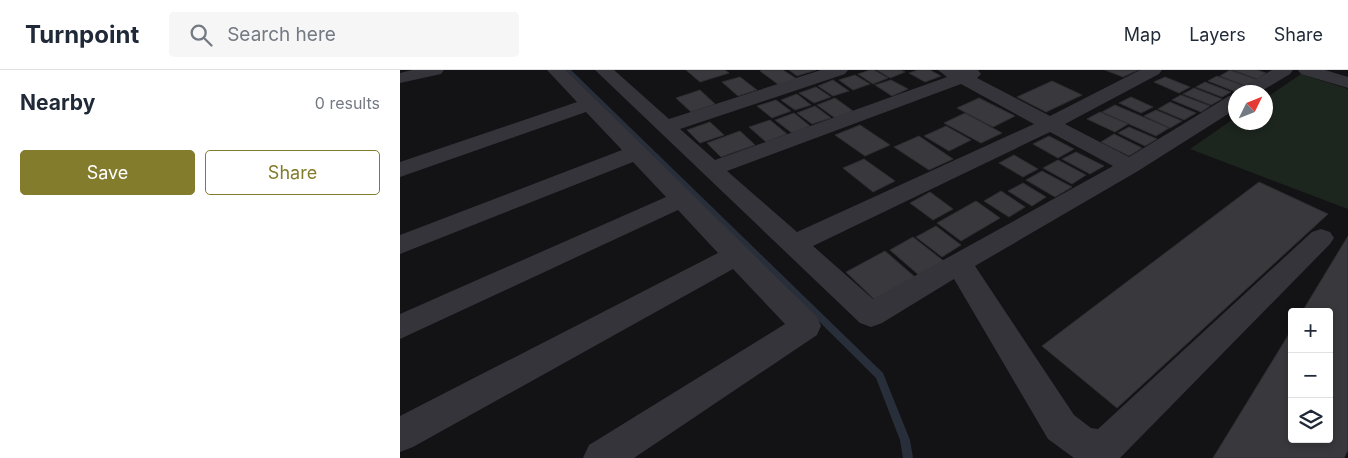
<!DOCTYPE html>
<html lang="en">
<head>
<meta charset="utf-8">
<style>
	:root { --surface:#fff; --page:#f6f6f7; --text:#1f2937; --muted:#747a83; --line:#e0e1e3; --accent:#847c2d }
	body { margin:0; font-family:Inter,sans-serif; background:var(--page); color:var(--text) }
	.controls { position:absolute; right:15px; bottom:15px; display:grid; overflow:hidden; border-radius:5px; box-shadow:0 2px 8px #0003 }
	.controls button { width:45px; height:45px; display:grid; place-items:center; padding:0; border:0; border-bottom:1px solid var(--line); background:var(--surface); color:var(--text); font:25px sans-serif }
	.compass { position:absolute; left:828px; top:15px; width:45px; height:45px; border-radius:50%; background:var(--surface); box-shadow:0 2px 8px #0003; rotate:47deg }
	.list { margin:0; padding:0; list-style:none }
	h2 { display:flex; justify-content:space-between; align-items:center; height:65px; margin:0; padding:0 20px; font-size:21px }
	h2 small { font-size:16px; font-weight:400; color:var(--muted) }
	.actions { display:flex; gap:10px; padding:15px 20px }
	.actions a { flex:1; padding:11px 0; border:1px solid var(--accent); border-radius:5px; text-align:center; font-size:18px; color:var(--accent) }
	.actions .main { background:var(--accent); color:#fff }
	.icon { flex:none; width:28px; height:28px; fill:none; stroke:currentColor; stroke-width:2; stroke-linecap:round; stroke-linejoin:round }
	.map { position:relative; flex:none; width:948px; height:388px; overflow:hidden }
	header { display:flex; align-items:center; gap:30px; box-sizing:border-box; height:70px; padding:0 25px; background:var(--surface); border-bottom:1px solid var(--line) }
	header strong { font-size:24px }
	nav { display:flex; gap:28px; margin-inline-start:auto; font-size:18px }
	.search { width:350px; height:45px; background:var(--page); display:flex; align-items:center; gap:12px; box-sizing:border-box; padding:0 18px; border-radius:5px; color:var(--muted); font-size:19px }
	main { display:flex }
	aside { flex:1; background:var(--surface) }
	.map>svg:first-child { display:block }
	.green { fill:#1d251f }
	.lines { fill:none; stroke-linecap:round; stroke-linejoin:round }
	.stream { fill:#282e3a; fill-rule:evenodd }
	.building { fill:#38383d; stroke:#2e2d31 }
	.minor { fill:#34343a; fill-rule:evenodd }
</style>
</head>
<body>
<header>
<strong>Turnpoint</strong>
<div class="search"><svg class="icon" aria-label="search" viewBox="0 0 24 24"><circle cx="10" cy="10" r="6"/><path d="M15 15l6 6"/></svg>Search here</div>
<nav><a>Map</a><a>Layers</a><a>Share</a></nav>
</header>
<main>
<aside>
<h2>Nearby<small>0 results</small></h2>
<ul class="list">
</ul>
<div class="actions"><a class="main">Save</a><a>Share</a></div>
</aside>
<div class="map">
<svg width="948" height="388" viewBox="0 0 948 388">
	<rect width="100%" height="100%" fill="#131315"/>
	<path class="green" d="M901 4 948 19V139L790 79 835 48 836 52H866V28Z"/>
	<g class="lines">
		<path class="stream" d="M166 0H171L483 303 510 370 513 388H503L500 370 476 308Z"/>
	</g>
	<g class="building">
		<path d="M286 0H325L329 3 300 12Z"/>
		<path d="M362 0H383L397 9 379 15 360 1Z"/>
		<path d="M389 0H416L397 6Z"/>
		<path d="M470 0H474L488 8 473 14 458 4Z"/>
		<path d="M477 0H501L505 2 490 8Z"/>
		<path d="M518 0H530L541 6 525 12 509 3Z"/>
		<path d="M705 0H738L723 7Z"/>
		<path d="M830 0 858 10 848 17 820 6Z"/>
		<path d="M833 0H857L866 3 857 9Z"/>
		<path d="M455 5 470 14 453 20 439 10Z"/>
		<path d="M817 6 845 16 836 22 808 11Z"/>
		<path d="M340 7 357 20 338 26 322 12Z"/>
		<path d="M765 7 790 17 779 23 754 12Z"/>
		<path d="M433 10 449 21 433 26 418 16Z"/>
		<path d="M491 10 508 19 492 26 475 15Z"/>
		<path d="M652 11 682 25 646 42 617 27Z"/>
		<path d="M805 12 831 22 822 27 796 17Z"/>
		<path d="M416 17 431 27 414 33 399 23Z"/>
		<path d="M794 18 822 29 811 35 783 24Z"/>
		<path d="M300 20 315 34 291 42 276 28Z"/>
		<path d="M397 24 411 35 395 40 381 30Z"/>
		<path d="M781 25 810 36 801 42 772 30Z"/>
		<path d="M731 27 753 37 741 43 719 33Z"/>
		<path d="M435 28 453 41 435 48 417 35Z"/>
		<path d="M579 28 615 46 593 57 557 38Z"/>
		<path d="M376 30 391 41 372 48 357 36Z"/>
		<path d="M770 32 796 43 784 50 758 39Z"/>
		<path d="M715 35 769 58 756 66 702 42Z"/>
		<path d="M415 36 431 48 412 54 397 43Z"/>
		<path d="M756 40 782 51 770 58 744 46Z"/>
		<path d="M700 42 728 54 715 62 687 49Z"/>
		<path d="M394 43 410 56 392 63 375 50Z"/>
		<path d="M565 43 602 63 581 73 544 53Z"/>
		<path d="M370 50 387 64 366 72 349 57Z"/>
		<path d="M310 52 324 65 300 73 287 60Z"/>
		<path d="M460 55 490 75 465 86 435 65Z"/>
		<path d="M546 56 571 70 549 81 524 66Z"/>
		<path d="M729 57 757 69 745 76 718 63Z"/>
		<path d="M340 61 355 75 321 87 307 73Z"/>
		<path d="M714 64 742 78 729 86 701 72Z"/>
		<path d="M519 66 553 89 529 100 494 77Z"/>
		<path d="M649 66 674 79 658 88 633 74Z"/>
		<path d="M676 82 704 96 690 104 662 89Z"/>
		<path d="M614 85 638 99 623 107 599 93Z"/>
		<path d="M464 89 495 111 473 122 443 98Z"/>
		<path d="M658 90 686 105 672 114 643 98Z"/>
		<path d="M642 101 672 117 655 127 626 110Z"/>
		<path d="M859 112 928 144 717 338 642 276Z"/>
		<path d="M623 113 646 127 632 136 608 121Z"/>
		<path d="M601 121 625 137 609 147 584 131Z"/>
		<path d="M530 122 553 139 533 150 510 133Z"/>
		<path d="M576 131 600 148 561 171 537 153Z"/>
		<path d="M536 156 561 175 542 187 516 167Z"/>
		<path d="M948 166V380L944 388H813L892 259V369H929V242H902Z"/>
		<path d="M513 167 545 192 521 207 490 180Z"/>
		<path d="M485 181 515 207 475 230 446 202Z"/>
	</g>
	<g class="lines">
		<g class="minor">
			<path d="M12 0H44L41 4 0 13V3Z"/>
			<path d="M147 0H166L417 247 421 256 417 265 234 388H183L189 375 385 254 333 199 13 377 0 382V346L318 183 278 140 0 269V244L266 127 233 92 0 184V165L222 80 186 42 0 107V92L177 32Z"/>
			<path d="M195 0H214L269 49 421 0H448L445 4 280 59 315 90 547 7 538 0H578L581 4 577 8 650 46 740 0H762L759 4 665 54 729 87 829 26 836 24V39L738 101 575 196 674 345 691 358 698 359 912 162 921 159 930 162 934 168 930 174 720 388H674L648 369 554 209 482 253 471 257 460 253ZM561 14 634 54 397 162 327 101ZM650 62 713 96 473 229 413 176Z"/>
			<path d="M872 0H893L890 4 860 22H839L841 18Z"/>
			<path d="M898 0H925L948 7V18L901 4Z"/>
		</g>
	</g>
</svg>
<div class="controls">
<button>+</button>
<button>−</button>
<button><svg class="icon" aria-label="layers" viewBox="0 0 24 24"><path d="M12 4l9 5-9 5-9-5zM3 14l9 5 9-5"/></svg></button>
</div>
<svg class="compass" viewBox="-18 -18 36 36"><path d="M0-13l5 13h-10z" fill="#e53935"/><path d="M0 13l5-13h-10z" fill="#747a83"/></svg>
</div>
</main>
</body>
</html>
